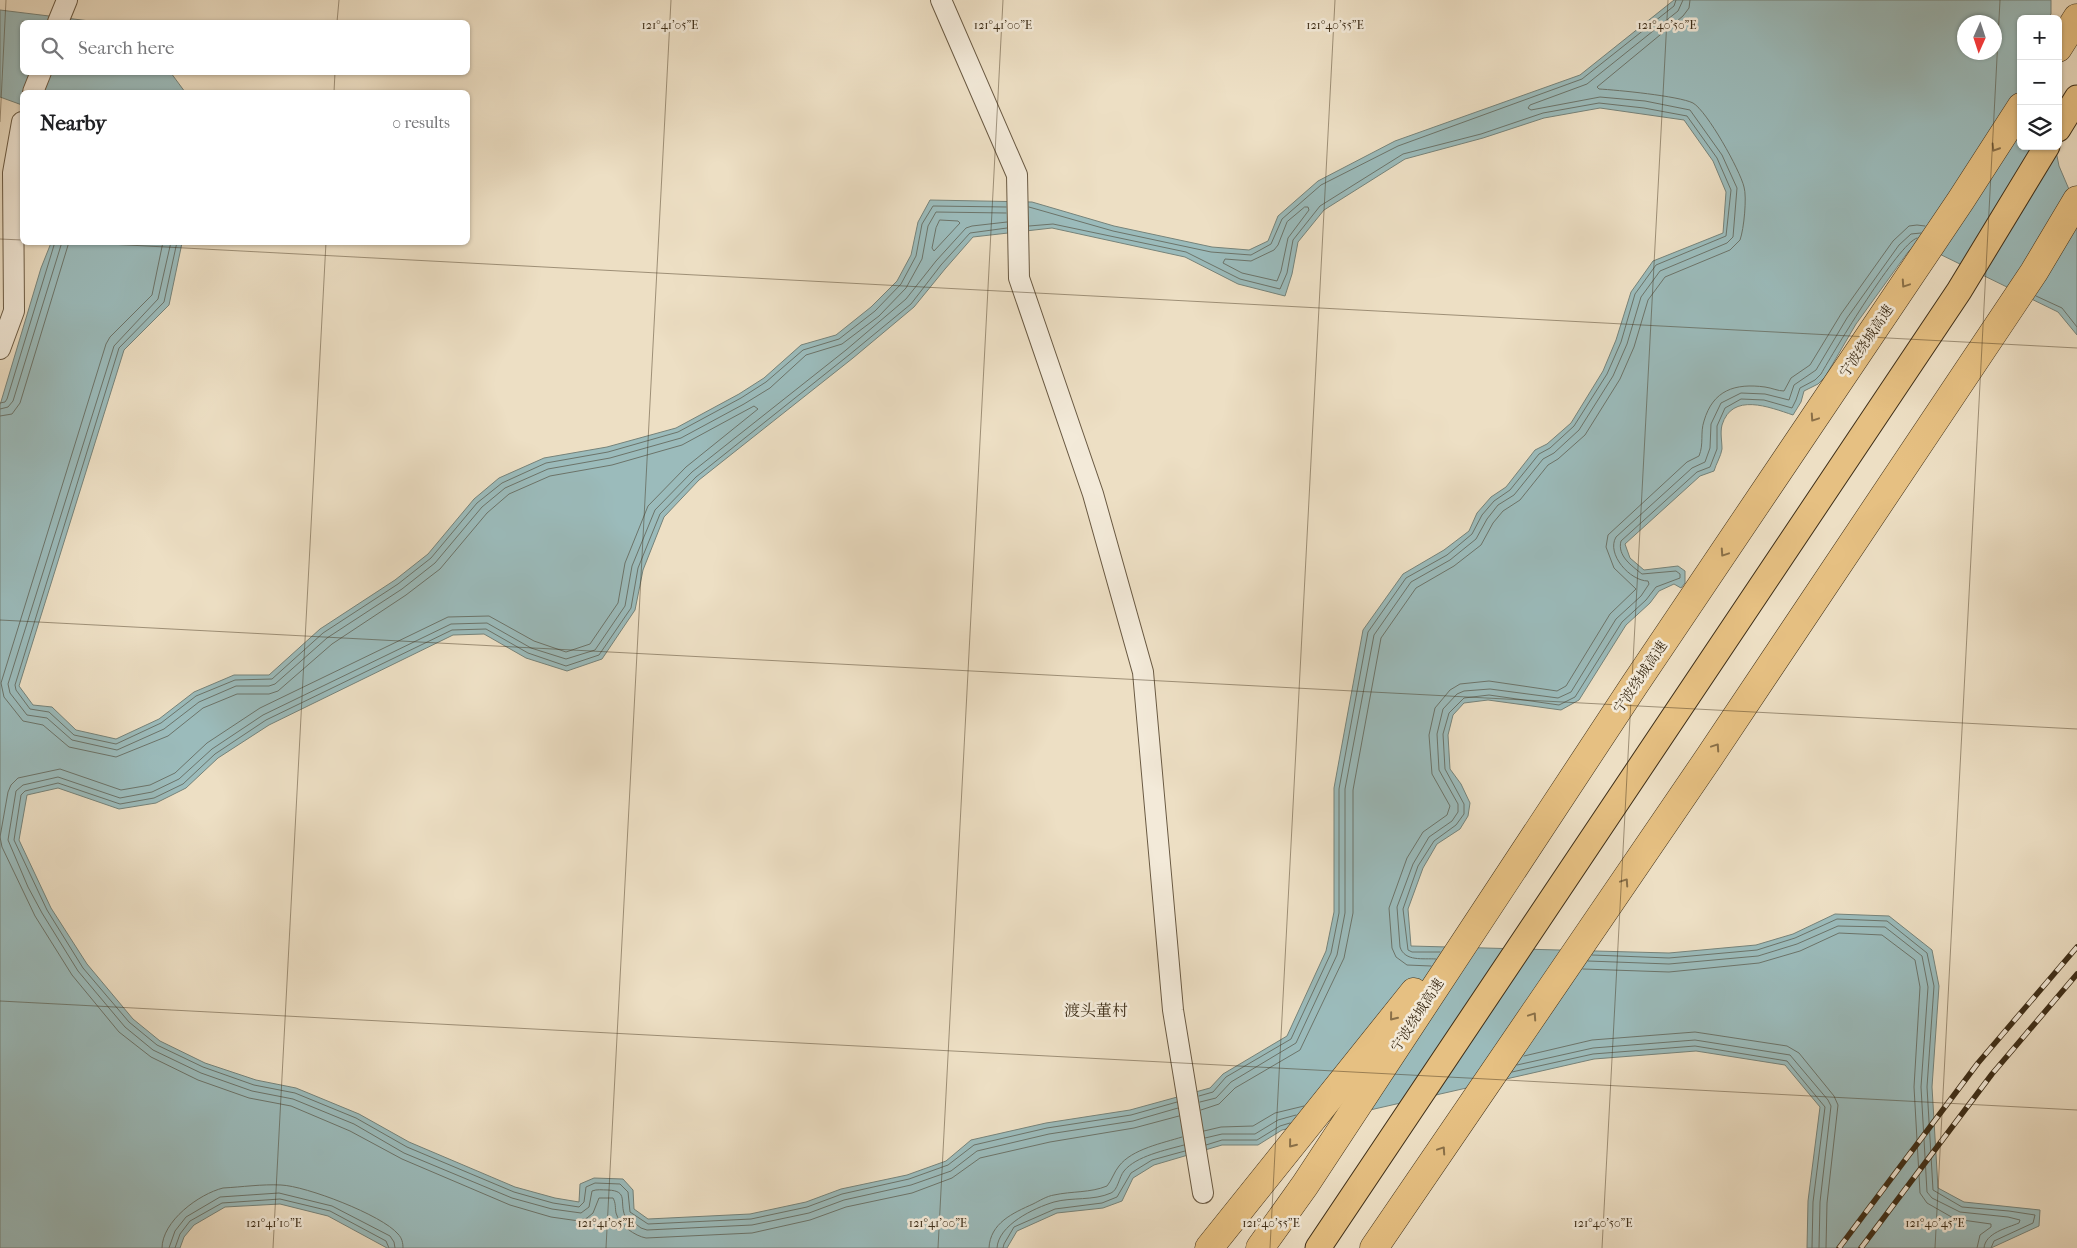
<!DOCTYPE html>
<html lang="en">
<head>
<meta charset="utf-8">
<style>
	:root { --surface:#fff; --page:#f2f2f2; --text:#202124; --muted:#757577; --line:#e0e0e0 }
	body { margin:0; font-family:"IM FELL French Canon","Noto Serif SC",serif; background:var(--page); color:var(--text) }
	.controls { position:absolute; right:15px; top:15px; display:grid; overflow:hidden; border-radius:8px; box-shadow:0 1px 4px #0004 }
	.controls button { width:45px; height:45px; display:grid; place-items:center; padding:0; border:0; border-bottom:1px solid var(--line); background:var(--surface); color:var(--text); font:25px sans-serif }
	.compass { position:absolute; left:1957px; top:15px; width:45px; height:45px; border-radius:50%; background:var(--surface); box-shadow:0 1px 4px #0004; rotate:183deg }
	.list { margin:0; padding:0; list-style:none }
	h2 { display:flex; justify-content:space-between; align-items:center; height:65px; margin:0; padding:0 20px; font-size:21px }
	h2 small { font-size:16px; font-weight:400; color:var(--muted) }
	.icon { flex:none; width:28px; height:28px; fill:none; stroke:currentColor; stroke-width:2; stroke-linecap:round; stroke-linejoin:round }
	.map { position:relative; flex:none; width:2077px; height:1248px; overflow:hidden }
	.search { position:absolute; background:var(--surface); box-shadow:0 1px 4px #0004; left:20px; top:20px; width:450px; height:55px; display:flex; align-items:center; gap:12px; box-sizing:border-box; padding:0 18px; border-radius:8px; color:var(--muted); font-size:19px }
	.panel { position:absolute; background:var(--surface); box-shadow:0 1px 4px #0004; left:20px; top:90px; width:450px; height:155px; border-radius:8px }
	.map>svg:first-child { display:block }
	.water { fill:#9bbbbb; stroke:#76837a; fill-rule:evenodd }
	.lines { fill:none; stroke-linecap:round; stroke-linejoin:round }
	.shore { stroke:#6c746a; stroke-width:1 }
	.minor-casing { stroke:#6a5a43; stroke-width:22 }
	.major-casing { stroke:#3e2e18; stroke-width:27 }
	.highway-casing { stroke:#3e2e18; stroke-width:29 }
	.minor { stroke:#f3ead9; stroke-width:20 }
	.major { stroke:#e6c082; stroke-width:25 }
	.highway { stroke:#e6c082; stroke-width:28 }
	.rail-casing { stroke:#3e2e18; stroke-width:5.5 }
	.rail { stroke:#f3ead9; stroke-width:4; stroke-dasharray:11; stroke-linecap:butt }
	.oneway { stroke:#8a7048 }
	.ticks { fill:none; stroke:#3e2e18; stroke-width:1; stroke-opacity:0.45 }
	.labels { text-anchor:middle; stroke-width:5; stroke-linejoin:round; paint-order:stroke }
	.street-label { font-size:14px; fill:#3e2e18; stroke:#f3ead9 }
	.quarter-label { font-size:16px; fill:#3e2e18; stroke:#f3ead9 }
	.ticks-label { font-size:12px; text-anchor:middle; fill:#3e2e18; stroke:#f3ead9; stroke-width:5; stroke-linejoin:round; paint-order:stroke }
</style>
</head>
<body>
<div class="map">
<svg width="2077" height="1248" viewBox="0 0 2077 1248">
	<rect width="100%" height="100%" fill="#eddfc4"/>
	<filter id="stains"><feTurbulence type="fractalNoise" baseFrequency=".004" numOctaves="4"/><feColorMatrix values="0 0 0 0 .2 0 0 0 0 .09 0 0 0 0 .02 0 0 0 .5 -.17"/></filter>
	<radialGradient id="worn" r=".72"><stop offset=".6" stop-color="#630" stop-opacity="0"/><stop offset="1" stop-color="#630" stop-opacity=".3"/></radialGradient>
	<g class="water">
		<path d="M1674 0H2051V14L2047 19H2021V146H2055L2059 166 2077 208V335L2058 312 1917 243 1908 252 1856 324 1825 377 1818 384 1804 391 1801 402 1793 415C1769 407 1732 392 1722 425 1720 433 1722 441 1722 449 1721 456 1716 464 1714 471L1700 476 1625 544 1630 558 1644 570 1678 566 1685 571V583L1681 588 1674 584 1659 591 1650 603 1626 625 1579 700 1561 710 1488 700 1464 703 1453 715 1448 735 1450 769 1461 784 1470 803 1468 816 1460 829 1437 844 1423 868 1408 909 1411 946 1669 953 1756 945 1793 934 1835 914 1889 916 1932 950 1939 986 1932 1087 1938 1188 1964 1202 2040 1210 2039 1226 1991 1248H1807L1808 1201 1820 1107 1785 1065 1696 1051 1594 1059 1282 1130 1258 1145H1222L1154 1165 1133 1178 1122 1201 1103 1208 1057 1213 1017 1231 1007 1248H387L328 1216 280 1204 225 1207 194 1225 184 1237 180 1248H0V405L41 268 51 243H182L169 305 124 350 19 686 33 705 52 707 76 730 116 739 159 719 194 692 234 675H269L320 629 395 580 428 554 474 499 499 478 544 458 607 447 676 428 739 394 764 378 801 345 836 335 871 307 897 281 911 255 918 222 930 200 1032 202 1114 226 1212 247 1249 250 1268 241 1278 216 1318 181 1395 141 1580 75ZM1964 22H1994V52H1964ZM1600 108 1684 120 1713 161 1726 192 1723 233 1653 261 1631 292 1616 340 1603 371 1571 423 1547 444 1535 450 1506 487 1491 497 1477 513 1469 531 1444 550 1403 574 1363 630 1334 788V912L1326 951 1287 1036 1223 1074 1210 1088 1130 1110 1046 1123 971 1140 946 1161 907 1175 841 1189 806 1202 750 1214 648 1219 634 1209 633 1190 623 1179 594 1178 580 1184 579 1202 555 1198 515 1187 409 1142 359 1114 296 1088 256 1080 205 1063 160 1041 133 1019 87 964 51 908 19 840 27 795 58 788 119 809 156 803 186 788 218 758 269 725 453 635 484 634 526 658 567 671 602 659 635 610 643 570 664 517 699 480 853 358 914 307 945 269 973 237 1052 228 1185 257 1238 284 1285 296 1292 274 1298 242 1324 210 1405 159 1483 138 1544 118Z"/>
		<path d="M0 10 98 22H22V72L171 73 185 92H22V105L0 97Z"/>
	</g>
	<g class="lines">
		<g class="shore">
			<path d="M1029 207 1113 231 1211 252 1251 255 1271 244 1282 219 1321 185 1398 146 1582 79 1674 6 1676 0"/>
			<path d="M1305 207H1308L1309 210 1288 238 1281 271 1277 281 1242 273 1223 263 1225 259 1251 261 1274 250 1278 245 1287 222Z"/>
			<path d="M940 220 958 221 960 223 934 251 932 248 936 228Z"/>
			<path d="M1007 222 972 226 966 228 936 261 906 299 846 350 692 472 655 510 632 566 625 606 595 650 566 659 531 648 487 623 451 624 263 715 212 749 179 779 152 792 120 798 58 777 23 785 16 791 8 840 28 887 42 913 78 971 125 1027 153 1050 201 1073 252 1091 293 1099 354 1124 404 1153 512 1198 552 1209 581 1213 589 1207 592 1191C597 1189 602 1190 608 1190 629 1191 619 1202 625 1216L641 1228 647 1230 752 1225 809 1213 844 1200 911 1185 951 1171 977 1151 1049 1134 1133 1121 1178 1108"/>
			<path d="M1029 226 1053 224 1186 252 1240 279 1280 289 1287 273 1293 240 1320 206 1403 154 1481 134 1543 113 1599 103 1644 108 1687 116 1717 158 1731 190 1726 236 1656 265 1635 294 1621 342 1607 374 1574 426 1550 448 1539 454 1510 490 1494 501 1482 515 1472 534 1447 555 1406 578 1368 632 1339 789V913L1331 953 1291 1039 1226 1077 1213 1092 1199 1096"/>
			<path d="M1007 228 970 233 941 265 911 304 849 355 696 477 660 514 638 568 631 608 599 655 566 666 528 653 486 629 452 630 266 720 215 754 183 784 154 798 120 804 58 783 25 791 21 795 14 840 47 910 83 968 129 1022 157 1045 203 1067 254 1085 295 1093 356 1118 407 1147 514 1192 553 1203 579 1207 584 1202 586 1187 595 1183 620 1184 628 1192 630 1212 648 1224 751 1219 807 1207 842 1194 909 1179 948 1165 974 1145 1047 1128 1131 1115 1177 1102"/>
			<path d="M163 242 152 295 110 337 106 344 1 683 4 697 23 721 43 725 69 747 116 757 168 736 203 708 237 694H269L278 691 332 644 406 595 440 569 487 513 509 494 550 476 612 465 682 445 754 406 758 409 686 467 648 506 625 563 618 603 590 644 566 652 534 641 489 616 448 617 260 708 207 743 175 773 150 785 121 790 60 769 18 778 11 785 8 792 0 837 2 847 35 916 72 975 119 1032 151 1057 198 1080 249 1098 291 1106 350 1131 402 1159 510 1205 551 1217 579 1221 587 1218 593 1213 599 1198H613C616 1203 615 1208 616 1213 619 1225 635 1236 646 1238L752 1233 810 1220 846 1207 912 1193 952 1178 980 1158 1050 1142 1134 1128 1179 1116"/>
			<path d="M171 242 158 299 114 346 8 684 10 693 27 715 47 718 72 740 117 750 164 729 199 702 236 686H269L275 684 327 638 402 589 435 563 482 507 505 488 548 469 610 458 681 438 744 404 770 388 806 355 842 344 879 316 906 288 922 259 928 226 936 212 1006 213"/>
			<path d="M177 242 164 302 119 348 15 685 16 690 30 709 49 712 74 735 116 744 161 723 196 696 235 680 272 679 323 633 398 584 431 558 477 503 502 483 546 463 608 452 678 432 741 398 766 382 803 350 839 339 875 311 901 284 916 256 922 224 933 206 1006 207"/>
			<path d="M2036 296 2062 308 2077 327"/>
			<path d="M0 403 5 402 7 399 55 242"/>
			<path d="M0 409 8 407 13 401 62 242"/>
			<path d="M0 416 12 414 20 403 69 242"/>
			<path d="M1440 952H1412L1408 950 1403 909 1418 866 1434 841 1456 825 1464 814V804L1445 769 1443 734 1449 713 1464 698 1489 695 1559 705 1575 697 1622 622 1646 600 1656 587 1680 578V574L1676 571 1642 574C1632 566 1617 556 1621 541L1697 472 1710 467 1717 449V426L1725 408 1741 399 1764 400 1792 408 1796 400 1800 388 1815 380 1821 374C1834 351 1898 244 1917 238"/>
			<path d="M1592 955 1669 958 1757 950 1795 938 1837 919 1887 921 1927 953 1934 986 1927 1087 1933 1190 1962 1207 2009 1211 2035 1215 2033 1223 1994 1241 1991 1248"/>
			<path d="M1436 959C1423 958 1405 962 1400 947L1397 907 1413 864 1429 837 1452 821 1458 812V804L1439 770 1437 734 1443 709 1457 694 1464 691 1490 689 1558 698 1571 692 1616 619 1641 596 1649 584 1648 581C1630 581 1606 554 1616 537L1692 468 1705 462 1710 448 1711 424 1721 403 1741 393 1765 394 1789 400 1794 385 1816 370 1847 318 1899 245 1911 234 1921 233"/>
			<path d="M1588 961 1669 964 1758 956 1797 944 1838 926 1885 927 1922 956 1928 987 1921 1087 1927 1192 1932 1198 1960 1212 2008 1217 2020 1220 2019 1223C2007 1228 1985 1233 1984 1248"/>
			<path d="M1431 966 1407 965 1396 957 1392 948 1389 908 1407 858 1423 832 1447 815 1450 806 1432 774 1429 735 1435 708 1450 690 1460 684 1489 681 1557 691 1566 686 1610 614 1636 589 1614 568 1606 547 1608 535 1687 462 1699 456C1704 444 1700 433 1704 421 1713 390 1735 383 1765 387 1772 388 1778 391 1784 391L1791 378 1810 365 1841 314 1893 241 1909 226 1917 225 1925 226"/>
			<path d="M1583 969 1669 972 1759 963 1800 951 1839 933 1882 935 1915 960 1920 987 1914 1087 1920 1193 1927 1203 1955 1219 1991 1224V1227L1980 1235 1977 1248"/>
			<path d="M1524 1056 1592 1040 1695 1032 1787 1046 1799 1053 1834 1096 1838 1105 1827 1203 1826 1248"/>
			<path d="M1517 1065 1593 1048 1695 1040 1790 1055 1828 1100 1831 1106 1820 1202 1819 1248"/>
			<path d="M1512 1072 1593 1054 1695 1046 1787 1061 1825 1107 1813 1202 1812 1248"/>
			<path d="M1200 1102 1216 1098 1231 1082 1296 1043 1337 955 1345 913V789L1374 635 1411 582 1450 560 1476 539 1487 519 1498 505 1514 495 1543 459 1554 453 1579 430 1613 376 1627 344 1641 297 1660 271 1727 243 1733 237 1737 188 1722 155 1690 110 1645 101 1600 97 1531 110 1528 108 1530 105 1587 84 1678 11 1683 0"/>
			<path d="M1201 1110 1219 1104 1235 1088 1300 1050 1344 958 1353 913V790L1381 638 1416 588 1454 566 1481 545 1493 523 1503 511 1520 500 1548 465 1558 459 1585 435 1620 379 1634 347 1648 300 1665 277 1730 250 1740 240C1744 229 1747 197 1744 187 1740 170 1707 111 1693 103 1679 96 1617 90 1599 89L1597 87 1683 16 1689 8 1690 0"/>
			<path d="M1204 1131 1221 1127 1253 1126 1275 1113 1304 1106"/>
			<path d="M1205 1138 1222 1134H1255L1278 1120 1296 1115"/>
			<path d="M1206 1145 1222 1140H1257L1280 1126 1290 1123"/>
			<path d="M162 1248C162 1221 199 1194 223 1188 242 1187 262 1184 281 1185 306 1186 382 1215 398 1234 402 1238 403 1243 403 1248"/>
			<path d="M169 1248 175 1231 186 1217 220 1197 279 1193 332 1206 390 1236 394 1242 395 1248"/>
			<path d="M175 1248 180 1234 190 1221 222 1203 280 1199 330 1211 386 1241 389 1248"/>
			<path d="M989 1248C990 1223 1013 1213 1033 1204 1039 1201 1047 1196 1054 1195 1072 1191 1090 1193 1107 1186 1112 1180 1114 1172 1119 1166 1132 1149 1163 1143 1182 1137"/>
			<path d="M997 1248C998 1225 1034 1208 1054 1202 1072 1197 1093 1201 1111 1193 1118 1190 1119 1177 1124 1171 1136 1156 1166 1150 1184 1145"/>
			<path d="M1003 1248 1004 1244 1014 1227 1055 1209 1102 1203 1117 1197 1131 1173 1152 1160 1185 1151"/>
		</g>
		<g class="minor-casing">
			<g id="minor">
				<path d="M941 0 1017 175 1019 278 1093 494 1143 672 1173 1010 1203 1193"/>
				<path d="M58 22 67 0"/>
				<path d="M33 92 41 72"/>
				<path d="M0 349 14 311 13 173 22 122"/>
			</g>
		</g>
		<g class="major-casing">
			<g id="major">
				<path d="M2058 129 2077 98"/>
				<path d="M1318 1248 1959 291 2047 146"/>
			</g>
		</g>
		<g class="highway-casing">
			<g id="highway">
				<path d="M2058 48 2077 18"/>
				<path d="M1209 1248 1414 992"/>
				<path d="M1260 1248 1305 1185 1635 684 1961 200 2021 107"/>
				<path d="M1374 1248 1710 756 2034 272 2077 200"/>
			</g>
		</g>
		<use href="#minor" class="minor"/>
		<use href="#major" class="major"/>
		<use href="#highway" class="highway"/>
		<g class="rail-casing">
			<g id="rail">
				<path d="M1839 1248 1978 1063 2077 947"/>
				<path d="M1861 1248 1992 1074 2077 974"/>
			</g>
		</g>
		<use href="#rail" class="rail"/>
	</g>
	<defs><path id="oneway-chevron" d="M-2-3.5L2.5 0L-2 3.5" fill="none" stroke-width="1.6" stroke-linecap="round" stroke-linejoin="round" transform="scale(1.25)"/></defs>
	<g class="oneway">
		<use href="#oneway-chevron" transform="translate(1995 148) rotate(122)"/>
		<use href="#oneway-chevron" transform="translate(1905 284) rotate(124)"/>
		<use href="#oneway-chevron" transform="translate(1814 418) rotate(124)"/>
		<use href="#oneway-chevron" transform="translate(1724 553) rotate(124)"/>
		<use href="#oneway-chevron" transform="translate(1716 747) rotate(-56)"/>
		<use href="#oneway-chevron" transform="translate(1625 882) rotate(-56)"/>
		<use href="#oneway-chevron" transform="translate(1533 1016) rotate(-56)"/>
		<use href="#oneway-chevron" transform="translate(1393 1017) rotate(129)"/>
		<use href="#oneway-chevron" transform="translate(1292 1144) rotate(129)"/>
		<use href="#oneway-chevron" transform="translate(1442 1150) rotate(-56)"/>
	</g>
	<path class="ticks" d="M337 22 339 0M334 92 335 72M0 122 6 0M0 239 22 240M71 242 2077 348M0 620 2077 729M0 1001 2077 1110M273 1248 326 242M606 1248 671 0M938 1248 1003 0M1270 1248 1335 0M1602 1248 1668 0M1935 1248 2000 0"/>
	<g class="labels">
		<g class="street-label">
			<text transform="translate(1866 341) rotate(-56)" y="5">宁波绕城高速</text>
			<text transform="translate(1640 677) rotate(-56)" y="5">宁波绕城高速</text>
			<text transform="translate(1417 1015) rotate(-57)" y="5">宁波绕城高速</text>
		</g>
		<g class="quarter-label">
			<text x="1096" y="1016">渡头董村</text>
		</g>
	</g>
	<g class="ticks-label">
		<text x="670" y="29">121°41'05"E</text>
		<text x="1003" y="29">121°41'00"E</text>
		<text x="1335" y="29">121°40'55"E</text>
		<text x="1667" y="29">121°40'50"E</text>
		<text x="274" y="1227">121°41'10"E</text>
		<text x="606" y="1227">121°41'05"E</text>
		<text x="938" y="1227">121°41'00"E</text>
		<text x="1271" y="1227">121°40'55"E</text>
		<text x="1603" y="1227">121°40'50"E</text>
		<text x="1935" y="1227">121°40'45"E</text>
	</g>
	<rect width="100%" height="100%" filter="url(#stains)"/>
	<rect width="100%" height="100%" fill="url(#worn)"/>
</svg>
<div class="controls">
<button>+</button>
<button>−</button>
<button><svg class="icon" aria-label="layers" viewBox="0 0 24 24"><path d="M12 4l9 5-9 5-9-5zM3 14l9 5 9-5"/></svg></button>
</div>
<svg class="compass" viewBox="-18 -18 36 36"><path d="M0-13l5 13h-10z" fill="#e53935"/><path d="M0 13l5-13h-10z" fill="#757577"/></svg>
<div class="search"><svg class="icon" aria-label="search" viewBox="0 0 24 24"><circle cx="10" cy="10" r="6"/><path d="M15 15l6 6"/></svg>Search here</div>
<section class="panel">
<h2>Nearby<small>0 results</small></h2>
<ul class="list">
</ul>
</section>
</div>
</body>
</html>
